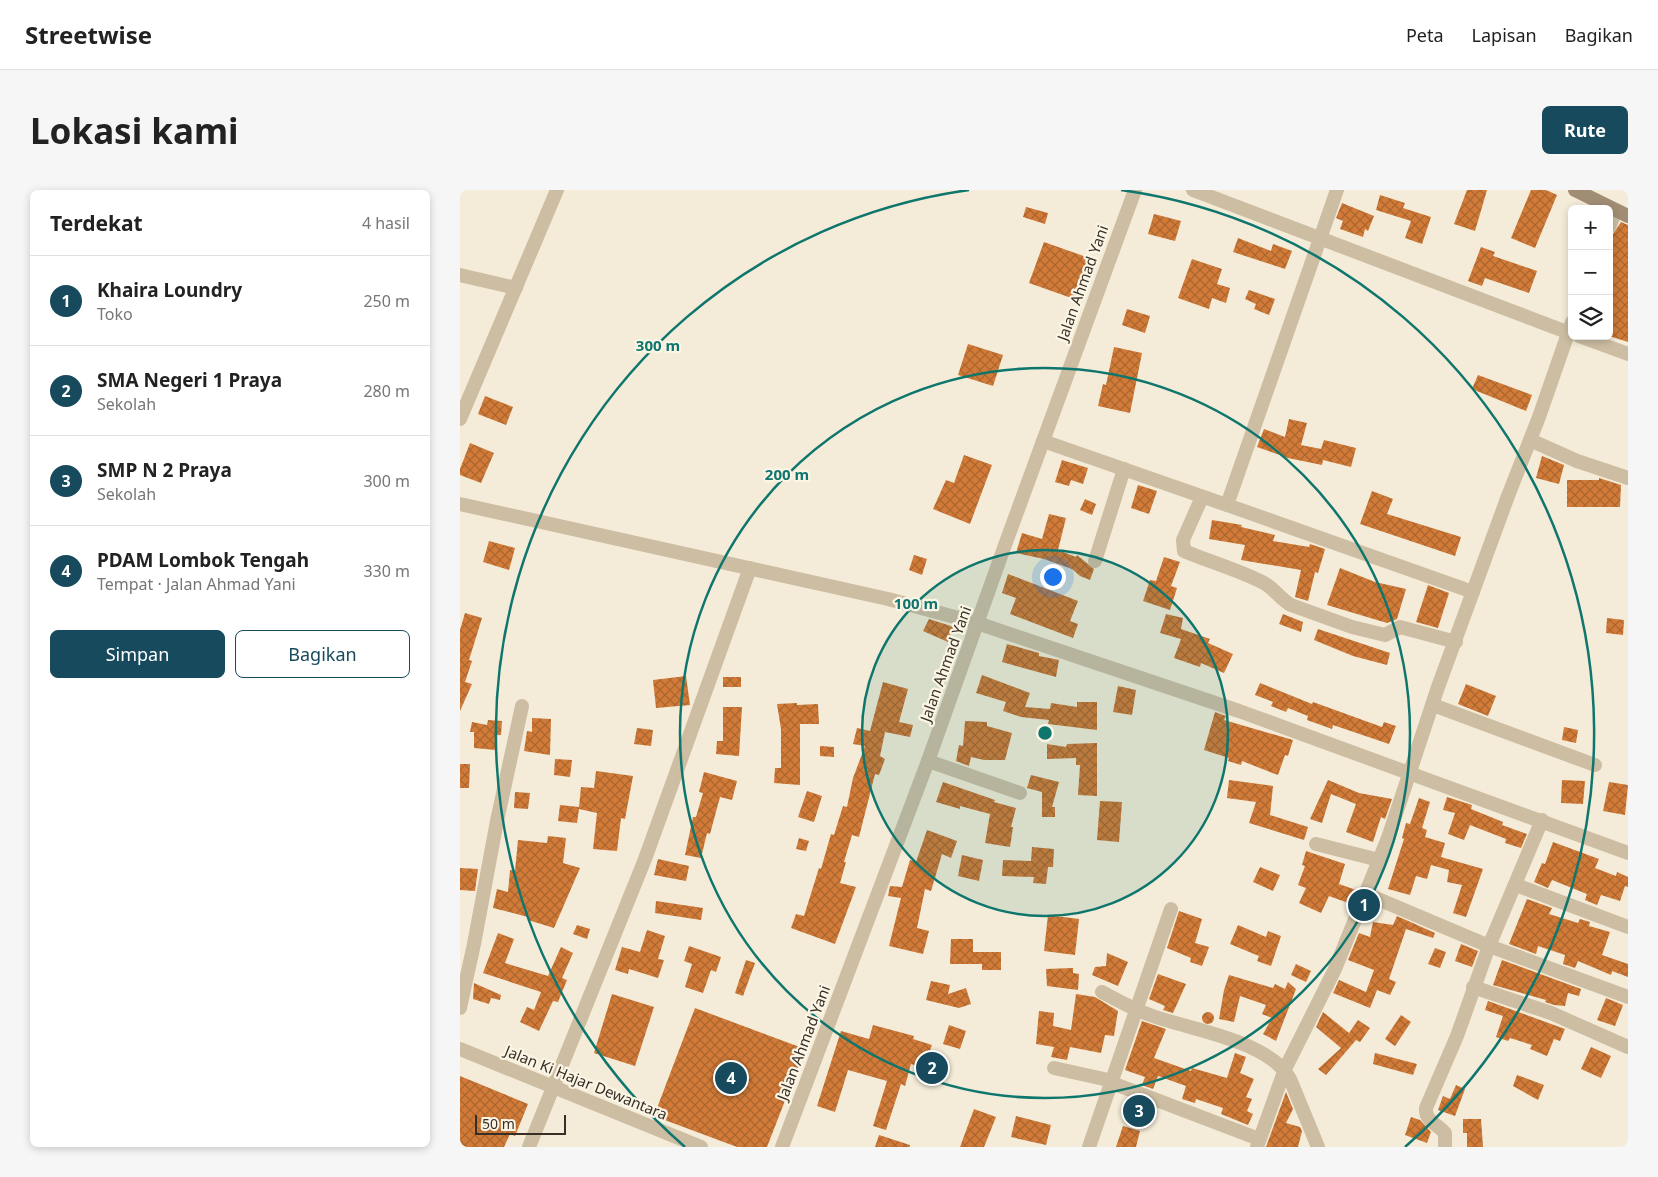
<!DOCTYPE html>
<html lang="id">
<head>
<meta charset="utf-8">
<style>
	:root { --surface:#fff; --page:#f6f6f6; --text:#222; --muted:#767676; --line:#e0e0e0; --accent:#174a5c }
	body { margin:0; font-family:"Noto Sans",sans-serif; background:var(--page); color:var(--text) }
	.controls { position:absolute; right:15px; top:15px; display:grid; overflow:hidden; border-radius:8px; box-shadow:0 2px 8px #0003 }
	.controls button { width:45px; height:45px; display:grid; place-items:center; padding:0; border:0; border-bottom:1px solid var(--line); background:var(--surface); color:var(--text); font:25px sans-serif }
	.scale { position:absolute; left:15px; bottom:12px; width:91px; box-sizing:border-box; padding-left:5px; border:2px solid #372f26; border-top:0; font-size:14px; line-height:18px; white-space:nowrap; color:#372f26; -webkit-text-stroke:4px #fbf5e5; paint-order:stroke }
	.you { position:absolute; left:592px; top:386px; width:18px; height:18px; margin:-12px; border:4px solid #fff; border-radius:50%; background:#1a73e8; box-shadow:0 0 0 8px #1a73e833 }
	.badge { display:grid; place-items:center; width:32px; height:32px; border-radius:50%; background:var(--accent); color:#fff; font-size:16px; font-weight:700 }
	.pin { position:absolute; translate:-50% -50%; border:2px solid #fff; box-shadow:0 1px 5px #0006 }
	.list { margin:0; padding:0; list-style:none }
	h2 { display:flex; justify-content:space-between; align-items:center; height:65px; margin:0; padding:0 20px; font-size:21px }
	h2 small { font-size:16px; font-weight:400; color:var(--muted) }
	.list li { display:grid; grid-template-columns:32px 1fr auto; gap:15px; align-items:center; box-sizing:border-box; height:90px; padding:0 20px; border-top:1px solid var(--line) }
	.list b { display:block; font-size:19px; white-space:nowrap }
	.list p { margin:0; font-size:16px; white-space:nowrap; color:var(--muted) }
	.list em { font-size:16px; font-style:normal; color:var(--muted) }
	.actions { display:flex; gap:10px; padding:15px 20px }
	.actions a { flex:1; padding:11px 0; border:1px solid var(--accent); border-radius:8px; text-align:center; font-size:18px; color:var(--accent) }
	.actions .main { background:var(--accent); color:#fff }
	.icon { flex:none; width:28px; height:28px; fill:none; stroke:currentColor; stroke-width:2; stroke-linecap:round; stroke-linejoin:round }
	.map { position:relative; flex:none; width:1168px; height:957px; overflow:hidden; border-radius:8px }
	header { display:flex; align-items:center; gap:30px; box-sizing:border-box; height:70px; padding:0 25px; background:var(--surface); border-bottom:1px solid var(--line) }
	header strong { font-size:24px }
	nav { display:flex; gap:28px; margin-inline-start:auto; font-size:18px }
	.intro { display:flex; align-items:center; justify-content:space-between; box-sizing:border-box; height:120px; padding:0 30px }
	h1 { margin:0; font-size:35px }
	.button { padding:12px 22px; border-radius:8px; background:var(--accent); color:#fff; font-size:18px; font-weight:700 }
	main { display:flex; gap:30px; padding:0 30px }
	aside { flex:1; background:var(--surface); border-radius:8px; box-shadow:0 2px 8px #0003 }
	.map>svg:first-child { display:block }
	.building { fill:url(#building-cross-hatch) }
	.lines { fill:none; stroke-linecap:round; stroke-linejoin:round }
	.minor { stroke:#cdbea3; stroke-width:14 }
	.tertiary { stroke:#cdbea3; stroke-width:14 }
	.secondary { stroke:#a18d74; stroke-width:14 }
	.ring { fill:none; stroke:#0f766e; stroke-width:2.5 }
	.labels { text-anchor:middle; stroke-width:4.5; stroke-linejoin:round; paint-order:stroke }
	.street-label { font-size:15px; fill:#372f26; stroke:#fbf5e5 }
	.centre { fill:#0f766e; stroke:#fbf5e5; stroke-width:2.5 }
	.ring-label { font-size:15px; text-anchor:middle; font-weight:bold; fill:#0f766e; stroke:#fbf5e5; stroke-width:4.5; stroke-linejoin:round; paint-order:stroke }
</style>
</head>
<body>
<header>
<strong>Streetwise</strong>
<nav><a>Peta</a><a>Lapisan</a><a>Bagikan</a></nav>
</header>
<div class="intro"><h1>Lokasi kami</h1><a class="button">Rute</a></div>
<main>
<aside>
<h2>Terdekat<small>4 hasil</small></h2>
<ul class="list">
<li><span class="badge">1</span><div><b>Khaira Loundry</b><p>Toko</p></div><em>250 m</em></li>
<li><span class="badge">2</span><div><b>SMA Negeri 1 Praya</b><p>Sekolah</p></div><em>280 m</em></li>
<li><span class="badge">3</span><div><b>SMP N 2 Praya</b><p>Sekolah</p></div><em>300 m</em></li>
<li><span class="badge">4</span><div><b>PDAM Lombok Tengah</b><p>Tempat · Jalan Ahmad Yani</p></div><em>330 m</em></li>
</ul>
<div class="actions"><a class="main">Simpan</a><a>Bagikan</a></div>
</aside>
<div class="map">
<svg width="1168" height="957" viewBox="0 0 1168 957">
	<defs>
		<pattern id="building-cross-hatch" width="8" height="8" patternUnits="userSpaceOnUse" patternTransform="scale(1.25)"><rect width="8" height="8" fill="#d27b38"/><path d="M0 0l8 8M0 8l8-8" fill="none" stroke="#ab652f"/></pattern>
	</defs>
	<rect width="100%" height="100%" fill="#f4ecd8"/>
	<g class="building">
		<path d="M1007 0H1027L1015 41 994 34Z"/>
		<path d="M1071 0H1086L1097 5 1075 58 1051 48Z"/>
		<path d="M920 5 945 13 943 18 971 27 962 54 945 48 951 31 916 20Z"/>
		<path d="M882 13 914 26 908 41 905 39 903 47 880 39 883 31 876 28Z"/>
		<path d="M566 17 588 23 585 34 563 27Z"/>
		<path d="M694 24 721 31 715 51 688 44Z"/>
		<path d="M1161 32 1168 35V152L1149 146V50Z"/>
		<path d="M778 48 811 61 813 54 832 61 825 79 773 62Z"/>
		<path d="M584 52 632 69 617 110 569 93Z"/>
		<path d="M1021 57 1035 62 1033 66 1077 81 1069 103 1025 88 1022 96 1008 91Z"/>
		<path d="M732 69 762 79 757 94 770 98 766 113 752 108 749 119 718 108Z"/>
		<path d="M789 100 815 109 809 125 794 119 796 114 785 109Z"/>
		<path d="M667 119 690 126 685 143 662 135Z"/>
		<path d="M508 154 543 165 533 196 498 185Z"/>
		<path d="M654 157 682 163 670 223 638 216 643 194 646 195Z"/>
		<path d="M1018 185 1072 205 1066 221 1012 199Z"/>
		<path d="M25 206 53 217 46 235 18 224Z"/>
		<path d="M829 229 847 233 841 255 861 259 864 250 896 258 891 277 863 270 862 275 828 268 797 257 804 239 825 247Z"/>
		<path d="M10 253 34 263 21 293 0 285V279Z"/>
		<path d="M504 265 532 275 510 334 473 319 486 290 494 293Z"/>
		<path d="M1082 266 1104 275 1099 294 1076 288Z"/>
		<path d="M602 270 628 278 623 294 611 290 609 296 595 292Z"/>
		<path d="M1139 288 1161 295 1160 317H1107V290H1139Z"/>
		<path d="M678 295 697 301 689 324 671 318Z"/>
		<path d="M912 301 933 309 927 324 1001 347 995 366 900 334Z"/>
		<path d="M625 309 636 314 632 325 620 320Z"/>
		<path d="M589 324 606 328 598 360 616 367 617 365 634 379 630 390 620 386 612 379 584 369 556 363 562 343 582 349Z"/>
		<path d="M752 330 782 335 781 337 815 345 813 351 849 357 850 354 865 359 858 383 855 382 848 411 835 407 841 380 781 370 785 355 749 349Z"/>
		<path d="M29 351 55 358 49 380 23 372Z"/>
		<path d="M454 365 467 369 462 385 449 380Z"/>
		<path d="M704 367 720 372 711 396 717 398 710 420 683 411 690 390 696 391Z"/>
		<path d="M880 378 915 392 946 399 937 429 927 433 867 415Z"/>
		<path d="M548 384 618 411 610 431 618 434 613 448 550 424 556 408 542 403Z"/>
		<path d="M968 395 989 403 978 438 956 432Z"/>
		<path d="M5 423 22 428 9 470 12 471 5 492 12 494 0 521V440Z"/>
		<path d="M706 424 723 428 721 439 750 449 748 453 773 464 764 483 741 473 740 477 714 468 721 449 700 443Z"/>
		<path d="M823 424 843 432 841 442 819 434Z"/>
		<path d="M1147 428 1164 430 1163 445 1146 443Z"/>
		<path d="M469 429 494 437 488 452 463 441Z"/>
		<path d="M858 439 930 463 927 475 893 466 854 450Z"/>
		<path d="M547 454 579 463V466L599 470 596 487 542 472Z"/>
		<path d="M522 485 570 503 565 517 590 519 591 513 617 517V512H637V540L588 534 589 530 561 527 543 521 546 512 516 503Z"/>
		<path d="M226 486 230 515 196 518 193 490Z"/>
		<rect x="263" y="487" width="18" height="10"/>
		<path d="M423 492 448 499 439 532 453 535 450 547 425 542 420 566 425 569 419 585 415 584 399 647 392 645 384 672H386L380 693 396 697 375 754 331 738 336 724 344 726 359 678 361 679 371 644 374 645 383 616 387 617 393 588 405 556 393 554 397 538 410 541Z"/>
		<path d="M800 493 852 514 853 512 922 537 924 532 936 536 929 554 873 535 872 539 847 530 848 526 828 518 826 522 811 516 813 512 795 505Z"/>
		<path d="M1006 494 1036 506 1028 526 998 514Z"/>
		<path d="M658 496 676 500 672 525 653 522Z"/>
		<path d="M337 513V515L358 514 359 534H340V595L314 593 315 578H321V539L317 514Z"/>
		<path d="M263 517H282L279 566 256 564 257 551H263Z"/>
		<path d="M755 522 766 526 764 530 833 550 828 566 825 565 818 585 782 571 781 575 768 571 769 568 744 560Z"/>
		<path d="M72 528 91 529 90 565 64 561 67 541 72 542Z"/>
		<path d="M28 530 42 531 41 545H37L36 560 14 558V542H10L12 532 27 535Z"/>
		<path d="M505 531 527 532V536L552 543 545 570H524L511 567 509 576 496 571 499 555 503 556Z"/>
		<path d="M1104 537 1118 540 1116 553 1102 550Z"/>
		<path d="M177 538 193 540 191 556 174 554Z"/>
		<path d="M637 553V606L618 605 620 575H616V568L587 569V554L606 557 607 554Z"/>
		<path d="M360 556 374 557V567L360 566Z"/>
		<path d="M95 569 112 570 110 587 94 585Z"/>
		<path d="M0 574H10L9 598H0Z"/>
		<path d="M136 581 173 586 165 629 161 628 157 661 133 659 137 623 119 619 117 633 98 631 100 615 119 617 121 597 134 598Z"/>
		<path d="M244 582 277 591 272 610 260 607 250 644 247 643 241 668 225 665 233 627H236L243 603 239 602Z"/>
		<path d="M571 585 599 592 592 617H595V627H582V602L567 598Z"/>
		<path d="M769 590 813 596 810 625 848 637 844 650 789 633 796 612 767 608Z"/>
		<path d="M868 590 899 603 932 609 925 629 921 627 913 652 886 642 896 614 871 604 862 633 850 629Z"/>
		<path d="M1102 590 1125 591 1123 614 1101 613Z"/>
		<path d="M483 592 535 610 534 612 556 618 551 637H553L550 657 525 653 530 624 500 616V619L476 612Z"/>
		<path d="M1149 592 1168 595 1165 625 1143 621Z"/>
		<path d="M347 601 362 606 354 632 338 627Z"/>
		<path d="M55 602 70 603 68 619 54 618Z"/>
		<path d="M987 607 1012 615 1011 619 1043 632 1042 635 1067 644 1061 658 1045 653 1046 649 1010 635 1004 650 988 644 995 623 983 620Z"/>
		<path d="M959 608 970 612 962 638 967 640 965 647 985 653 981 667 1023 679 1006 727 993 723 1002 695 987 692 989 680 971 675 967 689 956 686 950 705 928 699 944 649 942 648 946 633 950 634Z"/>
		<path d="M640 611 662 612 659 652 637 650Z"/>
		<path d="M467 640 497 651 491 668 482 664 471 701 465 699 457 738 469 741 463 764 429 756 441 708 428 706 430 696 442 697 450 670 456 672Z"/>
		<path d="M88 646 106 648 103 673 120 678 94 738 68 730V727L33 718 37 699 48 702 50 680 55 681 58 650 87 653Z"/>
		<path d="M339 648 349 651 346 661 336 659Z"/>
		<path d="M1093 652 1139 669 1135 678 1156 686 1157 682 1168 687V697L1165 696 1160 711 1141 705 1137 715 1125 710 1127 704 1092 690 1088 698 1074 692 1082 673 1085 674Z"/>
		<path d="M572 657 594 659 593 677H588L586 694 573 693 574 687 542 686 543 670 571 671Z"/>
		<path d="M846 661 885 674 879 694 896 700 891 714 869 706 861 723 839 713 846 698 838 695 845 676 842 675Z"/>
		<path d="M502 665 523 670 519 691 498 686Z"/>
		<path d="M198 669 229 676 226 691 194 685Z"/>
		<path d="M800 677 820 685 813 701 793 692Z"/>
		<path d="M0 678 18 679 15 701 0 700Z"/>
		<path d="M1067 709 1092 718 1089 724 1118 733 1120 729 1130 732 1129 736 1150 742 1142 765 1168 774V787L1152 781 1151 785 1118 771 1115 778 1103 774 1105 765 1078 756 1076 764 1049 754Z"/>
		<path d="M196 711 243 718 241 730 195 723Z"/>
		<path d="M719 721 742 729 735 753 749 757 742 776 730 772 731 768 707 758Z"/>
		<path d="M588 725 619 729 615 765 584 761Z"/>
		<path d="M937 726 975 743 973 748 946 739 929 789 936 792 930 805 917 800 910 818 873 803 879 790 906 802 914 780 888 770 899 743 910 747 913 732 933 735Z"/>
		<path d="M117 735 130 739 127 749 113 744Z"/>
		<path d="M778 735 806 747 808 741 821 746 811 776 797 771 799 766 770 754Z"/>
		<path d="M187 740 205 746 198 769 204 770 198 788 169 779 168 784 155 780 162 757 180 762Z"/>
		<path d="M38 743 54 749 45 773 88 786 101 757 113 763 102 788 107 790 98 812 93 811 79 841 60 832 67 817 74 820 81 802 23 783Z"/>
		<path d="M491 749H513V762H541V780H522V774H490Z"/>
		<path d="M1001 754 1018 761 1012 777 995 771Z"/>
		<path d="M229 756 261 767 256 782 251 780 243 803 225 797 232 774 224 771Z"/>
		<path d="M975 758 986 762 980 778 968 774Z"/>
		<path d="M647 763 668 772 658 796 632 785 635 777 646 776Z"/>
		<path d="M286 770 295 773 283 806 275 803Z"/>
		<path d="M1042 770 1121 799 1119 806 1108 803 1105 816 1094 815 1085 812 1086 810 1033 795Z"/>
		<path d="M836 774 851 781 846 792 831 785Z"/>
		<path d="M613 778V783L619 784 618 800 587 796 586 779Z"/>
		<path d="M698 784 726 794 713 823 703 820 705 816 689 809Z"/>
		<path d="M769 785 813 798 815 794 825 799 828 792 836 799 816 851 803 844 812 828 802 824 806 815 780 806 774 832 759 829 764 800Z"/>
		<path d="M471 791 490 795 488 804 506 798 511 814 499 818 466 810Z"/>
		<path d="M14 793 41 805 40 810 31 808 29 814 13 809Z"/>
		<path d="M152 804 194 817 175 876 134 863Z"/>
		<path d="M616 804 635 807 658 821 654 846 645 845 641 863 610 857 607 870 591 867 594 857 576 854 579 821 594 823 593 836 611 840Z"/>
		<path d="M1146 808 1163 815 1155 836 1137 830Z"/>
		<path d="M1028 811 1105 839 1100 851 1094 849 1087 866 1070 859 1072 855 1050 848 1048 851 1036 847 1043 826 1025 820Z"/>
		<path d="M235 818 345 859 307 957H277L194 926Z"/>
		<path d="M863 822 889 843 898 830 910 838 900 852 896 850 866 885 858 879 881 858 856 837Z"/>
		<circle cx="748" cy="828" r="6"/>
		<path d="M941 825 951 832 935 856 925 849Z"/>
		<path d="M682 831 706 839 694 868 731 881 732 878 767 888 775 863 786 867 780 883 794 889 786 907 792 909 787 921 793 924 788 935 761 924 763 918 736 909 735 913 722 909 726 896 698 886 693 899 682 895 685 887 665 880Z"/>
		<path d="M413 835 454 846 453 849 472 855 463 878 451 874 445 896 441 894 426 940 413 936 427 891 388 880 375 922 357 916 381 841 409 849Z"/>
		<path d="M489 835 506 841 500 859 483 854Z"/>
		<path d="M1131 857 1151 866 1141 888 1121 879Z"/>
		<path d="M915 863 957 874 953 885 913 874Z"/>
		<path d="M1057 885 1084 895 1078 910 1053 896Z"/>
		<path d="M0 886 68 914 55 946 50 944 44 957H0Z"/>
		<path d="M996 895 1005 899 995 926 978 920 983 906 990 909Z"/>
		<path d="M826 902 833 919 826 933 840 937 842 941 838 957H806Z"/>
		<path d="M514 919 536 927 524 957H500Z"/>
		<path d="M556 926 591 935 586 955 551 947Z"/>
		<path d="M951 927 960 930 971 942 967 953 945 945Z"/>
		<path d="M1003 929H1021L1023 957H1007V943H1003Z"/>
		<path d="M663 936 680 941 676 957H656Z"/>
		<path d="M419 945 450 955V957H415Z"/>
	</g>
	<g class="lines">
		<g class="minor">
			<path d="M733 0 1112 144"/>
			<path d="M877 0 767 315 1013 402"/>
			<path d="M1149 37 1156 21"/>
			<path d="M0 85 56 98"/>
			<path d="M1119 146 1168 164"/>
			<path d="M0 229 97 0"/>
			<path d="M1070 250 1117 271 1168 288"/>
			<path d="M583 251 767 315"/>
			<path d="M742 307 723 350 724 361C750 372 779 380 804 393 815 399 820 409 831 415L892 437 925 445 940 437 996 452"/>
			<path d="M0 314 428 409 517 433 779 521 1168 663"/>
			<path d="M635 371 664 279"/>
			<path d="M973 515 1135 575"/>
			<path d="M468 571 560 603"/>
			<path d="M856 654 919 670"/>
			<path d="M1056 695 1168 737"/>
			<path d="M906 704 1029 756 1168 807"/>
			<path d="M1013 797 1091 823 1168 857"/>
			<path d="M642 802C657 810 673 819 690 825 730 840 809 850 830 889L858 957"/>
			<path d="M0 818 14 754 37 631 62 516"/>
			<path d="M594 878 653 891"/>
			<path d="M652 893 799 949"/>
			<path d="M69 957 185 669 290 378"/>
			<path d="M629 957 711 719"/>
			<path d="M797 957 825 879 875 779 928 648 978 497 1048 306 1079 227 1112 132"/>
			<path d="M985 957V943C978 934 965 932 966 918L997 846 1029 756 1082 630"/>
		</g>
		<g class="tertiary">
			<path d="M0 859 241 957"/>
			<path d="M322 957 468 571 545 355 675 0"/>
		</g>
		<path class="secondary" d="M1115 0 1168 26"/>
	</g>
	<circle cx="585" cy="543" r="183" fill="#0f766e" fill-opacity=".12"/>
	<g class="ring">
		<circle cx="585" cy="543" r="183"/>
		<circle cx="585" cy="543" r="365"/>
		<path d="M225 957A548 548 0 0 1 509 0M661 0A548 548 0 0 1 945 957"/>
	</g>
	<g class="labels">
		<g class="street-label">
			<text transform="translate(623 93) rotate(-70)" y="5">Jalan Ahmad Yani</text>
			<text transform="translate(486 474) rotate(-70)" y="5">Jalan Ahmad Yani</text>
			<text transform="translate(344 853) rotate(-69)" y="5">Jalan Ahmad Yani</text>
			<text transform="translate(126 893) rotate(22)" y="5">Jalan Ki Hajar Dewantara</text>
		</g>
	</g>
	<circle cx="585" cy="543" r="8" class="centre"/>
	<g class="ring-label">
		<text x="198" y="161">300 m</text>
		<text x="327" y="290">200 m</text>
		<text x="456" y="419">100 m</text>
	</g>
</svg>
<div class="controls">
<button>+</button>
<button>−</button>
<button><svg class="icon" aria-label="layers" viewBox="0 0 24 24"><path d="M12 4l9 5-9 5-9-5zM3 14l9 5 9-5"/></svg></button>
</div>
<div class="scale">50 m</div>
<div class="you"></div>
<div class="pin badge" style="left:904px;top:715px">1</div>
<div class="pin badge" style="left:472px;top:878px">2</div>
<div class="pin badge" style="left:679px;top:921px">3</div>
<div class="pin badge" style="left:271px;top:888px">4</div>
</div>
</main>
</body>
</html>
